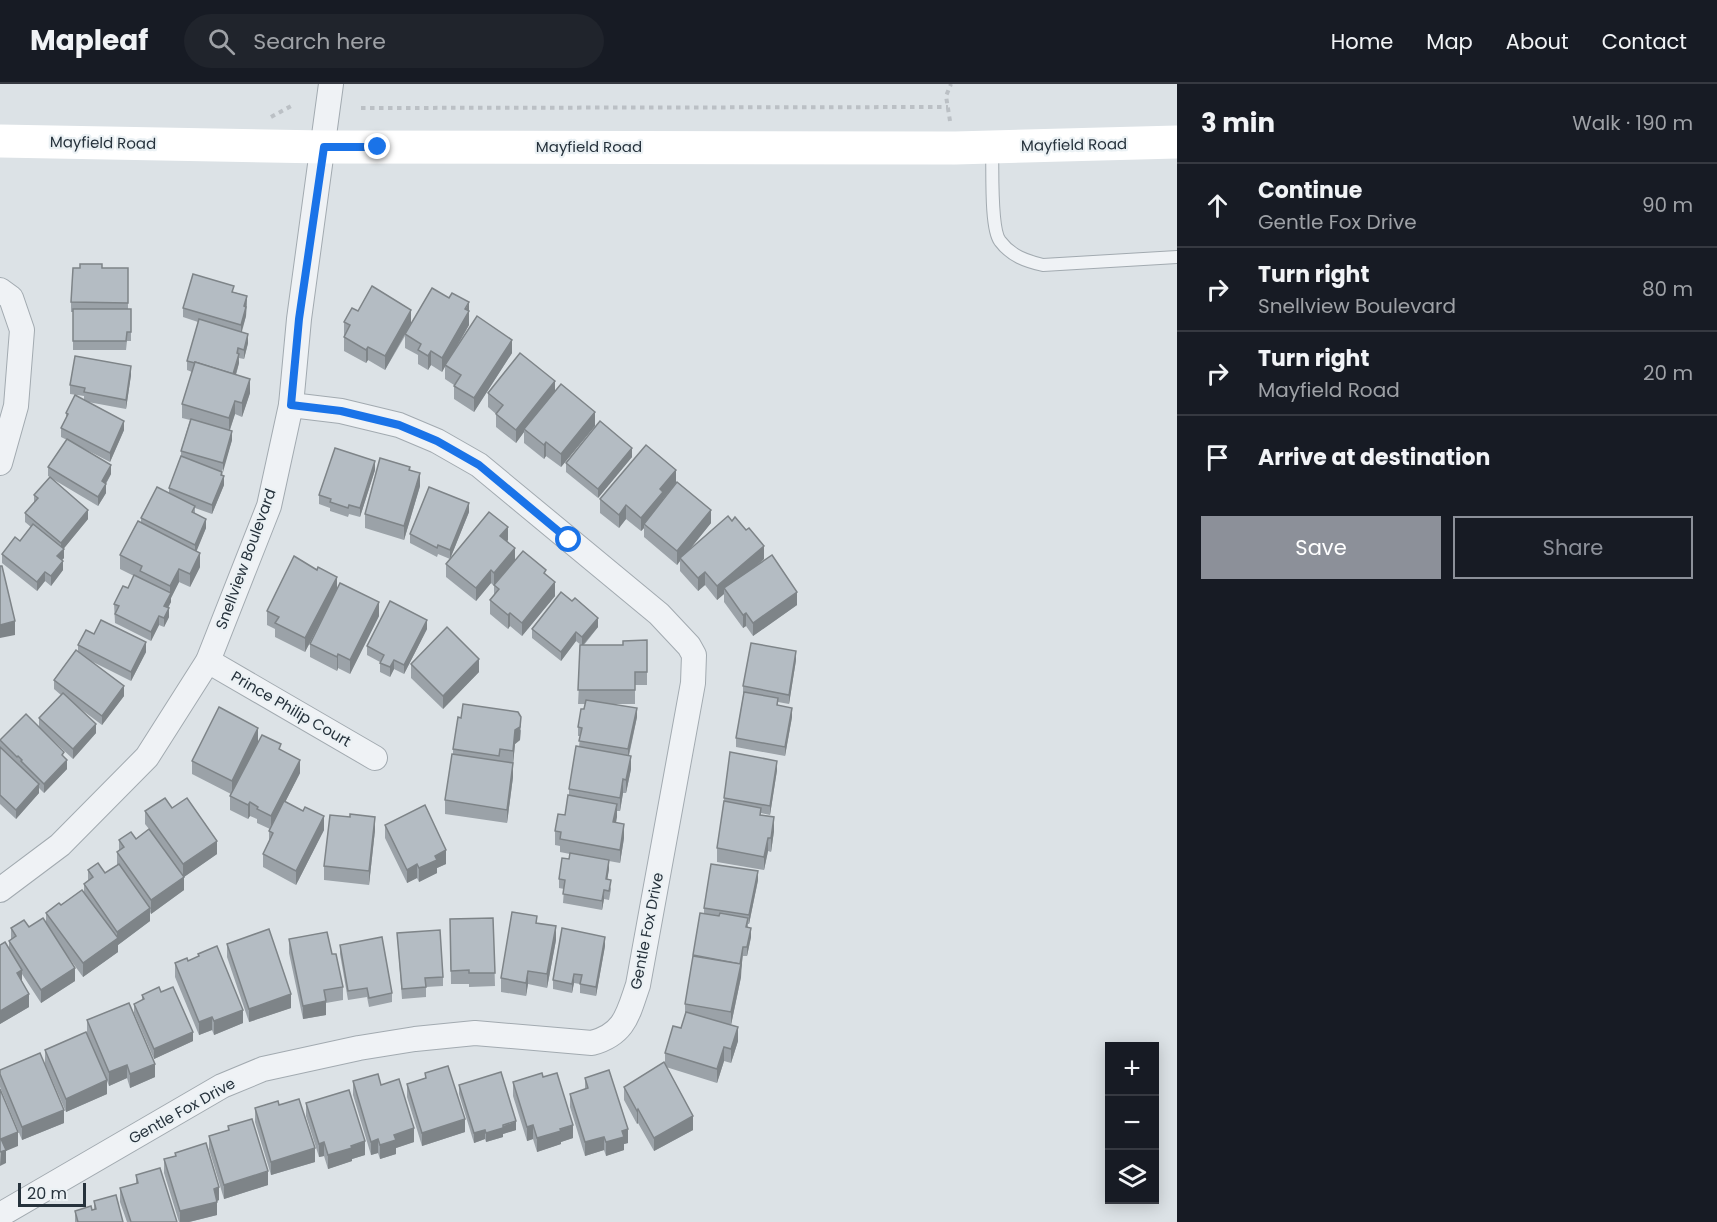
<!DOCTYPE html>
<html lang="en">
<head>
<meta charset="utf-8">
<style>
	:root { --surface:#171b24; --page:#20242c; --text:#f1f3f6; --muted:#9ea1a6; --line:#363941; --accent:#8c9099 }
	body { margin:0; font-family:Poppins,sans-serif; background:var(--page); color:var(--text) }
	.controls { position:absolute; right:18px; bottom:18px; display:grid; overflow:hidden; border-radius:0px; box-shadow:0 3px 15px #0003 }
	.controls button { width:54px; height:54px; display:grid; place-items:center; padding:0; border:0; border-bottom:2px solid var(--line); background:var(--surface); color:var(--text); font:30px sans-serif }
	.scale { position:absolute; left:18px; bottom:15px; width:68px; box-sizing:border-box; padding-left:6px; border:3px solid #26323c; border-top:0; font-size:16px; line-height:21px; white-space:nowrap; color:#26323c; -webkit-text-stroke:4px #ebf1f4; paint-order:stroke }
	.stop { position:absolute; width:18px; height:18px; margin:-14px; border:4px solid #1a73e8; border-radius:50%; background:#fff }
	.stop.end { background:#1a73e8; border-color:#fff; box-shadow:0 2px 6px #0008 }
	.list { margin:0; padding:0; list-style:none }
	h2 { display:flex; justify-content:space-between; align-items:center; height:78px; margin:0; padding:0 24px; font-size:26px }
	h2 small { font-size:20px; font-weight:400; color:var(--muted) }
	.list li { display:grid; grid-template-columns:39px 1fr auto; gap:18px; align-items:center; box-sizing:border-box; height:84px; padding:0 24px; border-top:2px solid var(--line) }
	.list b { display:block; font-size:22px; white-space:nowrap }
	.list p { margin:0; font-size:20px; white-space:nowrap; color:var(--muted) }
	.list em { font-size:20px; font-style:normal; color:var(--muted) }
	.actions { display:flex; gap:12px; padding:18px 24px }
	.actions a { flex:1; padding:14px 0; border:2px solid var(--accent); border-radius:0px; text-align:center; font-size:21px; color:var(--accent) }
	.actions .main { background:var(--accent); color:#fff }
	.icon { flex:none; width:33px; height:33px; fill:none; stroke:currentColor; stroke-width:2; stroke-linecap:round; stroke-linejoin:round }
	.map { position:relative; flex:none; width:1177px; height:1138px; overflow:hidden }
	header { display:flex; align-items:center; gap:36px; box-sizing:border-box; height:84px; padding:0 30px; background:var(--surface); border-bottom:2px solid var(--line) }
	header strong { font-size:28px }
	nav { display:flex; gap:33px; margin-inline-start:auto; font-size:21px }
	.search { width:420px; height:54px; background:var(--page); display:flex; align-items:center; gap:15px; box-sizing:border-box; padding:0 21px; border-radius:33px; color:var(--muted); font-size:22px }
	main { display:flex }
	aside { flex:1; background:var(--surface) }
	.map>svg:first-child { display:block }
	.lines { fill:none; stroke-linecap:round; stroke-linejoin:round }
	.lane-casing { stroke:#a2aab0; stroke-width:14 }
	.street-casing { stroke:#a2aab0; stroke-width:26 }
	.path { stroke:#bbc0c5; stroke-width:4; stroke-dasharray:4.5 4.5; stroke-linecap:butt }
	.lane { stroke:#eff2f5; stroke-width:12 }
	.street { stroke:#eff2f5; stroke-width:24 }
	.secondary { stroke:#fff; stroke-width:33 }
	.wall { fill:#9ba2a8 }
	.shaded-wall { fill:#7e8488 }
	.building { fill:#b4bcc3; stroke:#7e8488; stroke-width:1.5 }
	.route { stroke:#1a73e8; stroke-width:8 }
	.labels { text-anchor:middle; stroke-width:4.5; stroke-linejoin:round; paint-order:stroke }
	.street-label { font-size:15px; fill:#26323c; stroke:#ebf1f4 }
</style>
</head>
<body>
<header>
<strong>Mapleaf</strong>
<div class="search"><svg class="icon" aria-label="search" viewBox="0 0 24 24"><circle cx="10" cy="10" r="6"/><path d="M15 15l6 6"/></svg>Search here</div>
<nav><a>Home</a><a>Map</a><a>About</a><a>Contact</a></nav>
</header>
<main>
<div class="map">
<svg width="1177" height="1138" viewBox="0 0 1177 1138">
	<rect width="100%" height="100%" fill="#dce2e6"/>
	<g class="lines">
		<g class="lane-casing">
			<path id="lane" d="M992 64C993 83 990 144 1000 157 1011 172 1026 177 1043 181L1177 173"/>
		</g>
		<g class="street-casing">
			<g id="street">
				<path d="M0 206 11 214 22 246 16 322 0 379"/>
				<path d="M208 577 375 674"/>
				<path d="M0 806 60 761 147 673 208 577 269 422 291 321 299 235 331 0"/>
				<path d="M0 1131 222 1002 263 985 359 964 415 955 475 949 592 959C625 950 628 930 638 901L693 599 694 571 689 562 659 530 479 381 437 357 399 341 341 327 291 321"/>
			</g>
		</g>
		<g class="path">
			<path d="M361 24 948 23"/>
			<path d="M271 33 293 21"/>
			<path d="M950 37 946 12 951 0"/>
		</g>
		<use href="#lane" class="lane"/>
		<use href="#street" class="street"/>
		<path class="secondary" d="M0 57 324 63 955 64 1177 58"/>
	</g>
	<g class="wall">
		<path d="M102 184H128V225H131V257H127L126 266H73V228H71V218Z"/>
		<path d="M234 208 247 212 246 232 241 248 248 259 244 275 239 274V279L236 291 250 309 242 333 235 330 230 346 232 356 222 388 224 401 212 430 195 424V429L206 444 196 467 200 483 190 503 179 498 171 514V518L168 524 169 533 164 543 159 541 151 557 115 539 114 520 128 504 134 492 120 485V471L141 439V434L169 409V404L181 372V367L190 336 182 334V320L192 288 187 286V277L198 238 183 233V224Z"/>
		<path d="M358 227 411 239 469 227V241L451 273 512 269 474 328 454 315V301L445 295V282L442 288 431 281 428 286 418 280V271L405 264V252L385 286 368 276 366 279 344 267V253L345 252 344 251V238Z"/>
		<path d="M131 291 126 325 88 318 124 346 110 378 75 360 111 390 106 400V409L98 422 51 394 88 435 63 465 64 474 62 476 63 486 51 502 45 497 37 507 2 479V470L20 457 31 443 25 438V429L34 419V411L50 393 48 392V383L67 356 61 353V344L66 335V329L84 316V312L70 310V301Z"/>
		<path d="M555 308 595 342 561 383 546 372 544 375 524 359V348L516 359 496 343V330L488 323V309Z"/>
		<path d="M632 373 598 414 566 388V379Z"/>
		<path d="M375 386 360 433 349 430 348 433 330 427V424L319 420V411Z"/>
		<path d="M410 386 420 402 404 456 365 444V430Z"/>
		<path d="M676 399 663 415V416L711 439 689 466 764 475 754 483 797 521 753 552 746 542 743 544 724 518V510L717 516 705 501 698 507 680 487V477L677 481 644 453V444L641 447 626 435 619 444 600 429V415Z"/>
		<path d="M469 428 450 475 438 470 437 473 410 459V450Z"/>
		<path d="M508 456 507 458 515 477 546 491 555 512 522 552 510 542 508 545 490 530V516L494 511V502L491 499 476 517 446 493V480Z"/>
		<path d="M337 506 379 532 350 590 338 584 337 587 310 573V560L329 521 305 568 275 553V545L267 541V527Z"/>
		<path d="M598 543 584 561H623L647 556V601H635V620H611L637 633 629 672 631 685 626 709H623L620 727H617L616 739 624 754 620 779 609 777V785L607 795 611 805 609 816 604 815 602 826 563 819 564 805 559 804V795L569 775 570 770 560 768V762L555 761V747L565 731 569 711V705L579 663 580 652H578V643L585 620H578L581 561 576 557 561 577 532 554V545Z"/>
		<path d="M427 545 404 590 394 585 390 593 380 588V578L367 571V562Z"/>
		<path d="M94 550 146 568 131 597 89 576 124 612 102 641 78 623 96 649 73 675 44 648 64 673 67 685 44 709 39 704V709L16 735 0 720V656L39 643V634L61 611 54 605V596L78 568V561Z"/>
		<path d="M796 576 789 620 778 618V621L792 633 785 672 736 663V654L743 612V602Z"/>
		<path d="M411 580 479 588 443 625 411 594Z"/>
		<path d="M521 646 520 656 515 660 513 679V693L507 739 445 730V716L453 670V665Z"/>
		<path d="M258 658 281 666 300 689 285 718 324 746 296 801 263 783V770L269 758V747L270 745 257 739V735L250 732 248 735 230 726V712L231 710 192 690V677Z"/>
		<path d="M777 686 770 731 761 729V731L774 747 771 768 768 767 764 786 717 778V764L724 722V714Z"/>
		<path d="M172 724 217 770 184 793V806L151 830 150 828V837L118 861V868L83 893 64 867 75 897 41 919 22 890V897L29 923 0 940V861L9 864V857L11 856V844L29 843 46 839V829L61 821 84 808V800L88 797V786L105 789 117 781V768L119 767V756L136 755 149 745 145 740V727Z"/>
		<path d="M385 741 446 780 437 784V789L419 798 417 794 407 799 385 754Z"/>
		<path d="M375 746 369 801 324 796V782Z"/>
		<path d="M758 796 749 840H748V844L751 853 747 872H743L741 885V893L731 941 738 957 731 979 724 977 717 999 666 983 693 1046 654 1067 638 1039 637 1040 624 1016V1003L665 981V969L681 944 685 931V920L700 829 704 830V824Z"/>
		<path d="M493 834 495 902 469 903V900H451L450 835Z"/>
		<path d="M537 839 556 856 547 904 528 900 526 912 501 908V894Z"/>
		<path d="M397 849 443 893V902L426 903V913L402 915Z"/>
		<path d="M289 855 332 870 343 903V916L326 919V931L303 935 289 869Z"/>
		<path d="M227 860 291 924 249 938 227 873Z"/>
		<path d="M340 861 392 909V918L369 923 367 913 348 916 340 870Z"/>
		<path d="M605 862 596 912 580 909V900L574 899 572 909 553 905V896Z"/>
		<path d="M198 870 243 939 214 951 212 946 199 951 175 893V879L188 877 198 873Z"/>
		<path d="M161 908 193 957 154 975 134 929V920L142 916V911Z"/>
		<path d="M87 936 155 993 130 1004 127 994 109 1002 107 997V1010L66 1028 45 980V966L105 993 87 950Z"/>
		<path d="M0 986 64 1039 22 1056 0 1003Z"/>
		<path d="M425 989 465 1048 422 1062 407 1013V1000L425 994Z"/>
		<path d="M543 993 573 1054 561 1058V1060L537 1068 533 1055 527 1057 513 1012V998Z"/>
		<path d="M585 994 628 1059 624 1060V1066L606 1072 604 1066 585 1072 570 1023V1010L585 1005Z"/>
		<path d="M353 997 381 1001 414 1058 396 1064V1070L380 1075 378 1069 371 1071 353 1011Z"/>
		<path d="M459 1001 516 1046 503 1050V1053L486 1058 485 1055 474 1059 459 1010Z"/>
		<path d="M306 1019 365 1071 352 1075V1077L328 1085 324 1072 319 1073 306 1032Z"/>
		<path d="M279 1021 315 1078 271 1091 255 1038V1024Z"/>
		<path d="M228 1042 268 1101 224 1115 209 1065V1052L228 1046Z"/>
		<path d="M175 1069 219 1116 217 1117V1131L189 1138H179L164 1089V1075L175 1072Z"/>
		<path d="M136 1091 177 1138H127L120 1118V1104L136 1100Z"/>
		<path d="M94 1117 123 1138H75V1127L94 1126Z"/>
	</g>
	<g class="shaded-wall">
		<path d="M247 212 246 232 241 251V241L244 222Z"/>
		<path d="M469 218V241L442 288V274Z"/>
		<path d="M411 226V239L385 286V272Z"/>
		<path d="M248 250V259L244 275V266Z"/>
		<path d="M512 256V269L474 328V314Z"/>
		<path d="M368 263V276L366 279V266Z"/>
		<path d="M238 264 239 279 233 300V290Z"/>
		<path d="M431 267V281L428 286V272Z"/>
		<path d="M131 282V291L126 325V316Z"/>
		<path d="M250 295V309L242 333V319Z"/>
		<path d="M555 297V310L524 345V348L516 359V346Z"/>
		<path d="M235 317V330L229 348V334Z"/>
		<path d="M595 328V342L561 383V370Z"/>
		<path d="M124 337V346L110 378V369Z"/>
		<path d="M232 347V356L223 388V379Z"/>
		<path d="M546 358V372L544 375V361Z"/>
		<path d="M632 364V373L598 414V405Z"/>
		<path d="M375 377V386L360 433V424Z"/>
		<path d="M111 381V390L102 406V397Z"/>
		<path d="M676 386V399L663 415V421L644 440V444L641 447V434L660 405Z"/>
		<path d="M222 388V396L224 392V401L212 430V421Z"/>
		<path d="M420 389V402L404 456V442Z"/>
		<path d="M106 400V409L98 422V413Z"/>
		<path d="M469 419V428L450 475V466Z"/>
		<path d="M626 421V435L619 444V431Z"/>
		<path d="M88 426V435L61 468V459Z"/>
		<path d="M711 426V439L682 475 680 474V477L677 481V467Z"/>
		<path d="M206 435V444L195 471V461Z"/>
		<path d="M508 443V456L500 466V452Z"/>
		<path d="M764 462V475L726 508 724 504V510L717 516V502Z"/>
		<path d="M515 464V478L494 502V489Z"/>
		<path d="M64 465V474L57 481V472Z"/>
		<path d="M200 469V483L190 503V490Z"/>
		<path d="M63 477V486L51 502V492Z"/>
		<path d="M179 485V498L171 514V518L164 531V522L170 511V502Z"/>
		<path d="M491 486V499L476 517V504Z"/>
		<path d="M45 488V497L37 507V498Z"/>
		<path d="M705 488V501L698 507V494Z"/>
		<path d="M337 493V506L305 568V554Z"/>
		<path d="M555 498V512L522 552V539Z"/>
		<path d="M797 508V521L753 552V539Z"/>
		<path d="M379 518V532L350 590V576Z"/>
		<path d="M169 524V533L164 543V534Z"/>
		<path d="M510 529V542L508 545V531Z"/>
		<path d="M746 529V542L743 544V531Z"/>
		<path d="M159 532V541L151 557V548Z"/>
		<path d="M598 534V543L582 562V553Z"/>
		<path d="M427 536V545L404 590V581Z"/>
		<path d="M15 537V551L0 554V541Z"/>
		<path d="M576 548V557L561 577V568Z"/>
		<path d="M146 558V568L131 597V588Z"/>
		<path d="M796 567V576L789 620V611Z"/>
		<path d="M338 570V584L337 587V573Z"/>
		<path d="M479 575V588L443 625V612Z"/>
		<path d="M394 576V585L390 593V583Z"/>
		<path d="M124 602V612L102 641V632Z"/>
		<path d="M637 624V633L628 674V665Z"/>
		<path d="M792 624V633L785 672V663Z"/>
		<path d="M521 633 520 656 515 660 513 681V667L515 646Z"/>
		<path d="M96 640V649L73 675V665Z"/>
		<path d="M258 644V658L232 711V697Z"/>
		<path d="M631 672V685L626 709V696Z"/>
		<path d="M67 676V685L44 709V700Z"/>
		<path d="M300 676V689L271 746V732Z"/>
		<path d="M777 677V686L770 731V722Z"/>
		<path d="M513 679V693L507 739V726Z"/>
		<path d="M623 695V709L620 727V714Z"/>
		<path d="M39 700V709L16 735V726Z"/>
		<path d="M250 718V732L248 735V721Z"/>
		<path d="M617 720V733L613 752V738Z"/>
		<path d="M324 732V746L296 801V787Z"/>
		<path d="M375 733V746L369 801V787Z"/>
		<path d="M774 733V747L771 768V754Z"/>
		<path d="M624 740V754L620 779V766Z"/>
		<path d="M768 754V767L764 786V773Z"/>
		<path d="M217 757V770L184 793V806L151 830V816L183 794V780Z"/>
		<path d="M446 766V780L437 784V789L419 798V784L435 772Z"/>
		<path d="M609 776V785L606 804V795Z"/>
		<path d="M417 780V794L407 799V786Z"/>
		<path d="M758 787V796L749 840V831Z"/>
		<path d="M604 806V815L602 826V817Z"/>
		<path d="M150 824V837L118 861V868L83 893V879L117 854V848Z"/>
		<path d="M556 842V856L547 904V890Z"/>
		<path d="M751 844V853L747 872V863Z"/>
		<path d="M605 853V862L596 912V903Z"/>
		<path d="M743 863 741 893 731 941V928Z"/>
		<path d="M75 884V897L41 919V906Z"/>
		<path d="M22 886V900L17 889Z"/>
		<path d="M528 887V900L526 912V899Z"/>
		<path d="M574 890V899L572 909V900Z"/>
		<path d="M29 910V923L0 940V927Z"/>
		<path d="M291 910V924L249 938V925Z"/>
		<path d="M326 917V931L303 935V922Z"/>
		<path d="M243 926V939L214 951V937Z"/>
		<path d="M212 933V946L199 951V938Z"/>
		<path d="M738 943V957L731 979V965Z"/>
		<path d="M193 948V957L154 975V965Z"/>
		<path d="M724 963V977L717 999V985Z"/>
		<path d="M155 980V993L130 1004V990Z"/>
		<path d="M127 981V994L109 1002V988Z"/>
		<path d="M107 996V1010L66 1028V1015Z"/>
		<path d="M638 1025V1039L637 1040V1027Z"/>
		<path d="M64 1026V1039L22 1056V1043Z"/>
		<path d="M693 1032V1046L654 1067V1054Z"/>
		<path d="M465 1035V1048L422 1062V1049Z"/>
		<path d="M516 1037V1046L503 1050V1053L486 1058V1049Z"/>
		<path d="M533 1041V1055L527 1057V1043Z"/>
		<path d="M573 1041V1054L561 1058V1060L537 1068V1054Z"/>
		<path d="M414 1044V1058L396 1064V1070L380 1075V1061L394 1051Z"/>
		<path d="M628 1045V1059L624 1060V1066L606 1072V1058L622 1047Z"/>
		<path d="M485 1046V1055L474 1059V1049Z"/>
		<path d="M18 1048V1062L6 1067V1079L0 1082 1 1055Z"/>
		<path d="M604 1053V1066L585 1072V1058Z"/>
		<path d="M378 1055V1069L371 1071V1058Z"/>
		<path d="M365 1057V1071L352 1075V1077L328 1085V1071Z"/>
		<path d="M324 1058V1072L319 1073V1060Z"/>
		<path d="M315 1064V1078L271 1091V1078Z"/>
		<path d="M268 1087V1101L224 1115V1101Z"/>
		<path d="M219 1103V1116L214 1118V1105Z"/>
		<path d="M217 1118V1131L189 1138H180V1127Z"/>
	</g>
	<g class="building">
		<path d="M80 180H102V184H128V219L71 218 73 184H80Z"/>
		<path d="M193 190 234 202 232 208 247 212 244 222 246 223 241 241 183 224Z"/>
		<path d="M372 202 411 226 385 272 368 263 366 266 344 253 350 241 344 238 352 224 358 227Z"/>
		<path d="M432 204 449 214 452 209 469 218 465 225 469 227 442 274 431 267 428 272 418 266 421 260 405 250Z"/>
		<path d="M73 225H131V248H127L126 257H73Z"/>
		<path d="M477 232 512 256 474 314 454 302 461 291 445 281Z"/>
		<path d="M199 235 248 250 244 266 238 264 237 269 239 270 233 290 195 278V279L187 277Z"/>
		<path d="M520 269 555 297 516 346 496 330 503 321 488 309Z"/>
		<path d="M75 272 131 282 126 316 84 308 85 304 70 301Z"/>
		<path d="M195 278 250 295 242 319 235 317 229 334 182 320Z"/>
		<path d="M561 300 595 328 561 370 546 358 544 361 524 345Z"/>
		<path d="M75 311 124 337 110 369 61 344 68 330 66 329Z"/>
		<path d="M191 335 232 347 223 379 181 367Z"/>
		<path d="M600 337 632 364 598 405 566 379Z"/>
		<path d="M67 355 111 381 102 397 106 400 98 413 48 383Z"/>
		<path d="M646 361 676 386 660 405 663 408 641 434 626 421 619 431 600 415Z"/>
		<path d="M335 364 375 377 360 424 349 421 348 424 330 418 331 415 319 411Z"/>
		<path d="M181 372 222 388 221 391 224 392 212 421 169 404Z"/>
		<path d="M380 374 410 383 409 386 420 389 404 442 365 430Z"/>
		<path d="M50 393 88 426 61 459 25 429 38 414 34 411Z"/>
		<path d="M677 398 711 426 677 467 644 440Z"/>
		<path d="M157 403 195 422 192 428 206 435 195 461 141 434Z"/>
		<path d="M429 403 469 419 450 466 438 461 437 464 410 450Z"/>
		<path d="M489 428 508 443 500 452 515 464 494 489 491 486 476 504 446 480Z"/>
		<path d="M728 432 732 437 735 433 746 446 749 444 764 462 717 502 705 488 698 494 680 474Z"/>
		<path d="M138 437 200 469 190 490 179 485 170 502 140 487 142 482 120 471Z"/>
		<path d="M33 440 64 465 57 472 63 477 51 492 45 488 37 498 2 470 15 453 20 457Z"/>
		<path d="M523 467 546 486 544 489 555 498 522 539 510 529 508 531 490 516 499 505 494 501Z"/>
		<path d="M772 471 797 508 753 539 746 529 743 531 724 504Z"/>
		<path d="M294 472 317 486 318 483 337 493 305 554 275 539 279 533 267 527Z"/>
		<path d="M0 482H2L15 537 0 541Z"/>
		<path d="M134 491 171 509 164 522 169 524 164 534 159 532 151 548 115 530 119 522 114 520 123 502 128 504Z"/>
		<path d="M340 499 379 518 350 576 338 570 337 573 310 560Z"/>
		<path d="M561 508 572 517 575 514 598 534 582 553 576 548 561 568 532 545Z"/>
		<path d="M390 517 427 536 404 581 394 576 390 583 380 579 384 571 367 562Z"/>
		<path d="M101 536 146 558 131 588 78 561 86 546 94 550Z"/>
		<path d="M447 543 479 575 443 612 411 580Z"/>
		<path d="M647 556V588H635V606H578L580 561H623V557Z"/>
		<path d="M751 559 796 567 789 611 743 602Z"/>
		<path d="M76 566 124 602 102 632 54 596Z"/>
		<path d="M744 608 778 614 777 621 792 624 785 663 736 654Z"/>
		<path d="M63 609 96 640 73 665 39 634Z"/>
		<path d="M586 616 637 624 628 665 579 657 582 644 578 643 581 625H584Z"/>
		<path d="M463 620 518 628 521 633 520 643 515 646 513 667 500 665 499 672 453 665 458 633 461 634Z"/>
		<path d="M219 623 258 644 232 697 192 677Z"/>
		<path d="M26 630 64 668 62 671 67 676 44 700 21 677 22 676 18 672 17 673 0 656Z"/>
		<path d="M262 651 281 660 279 665 300 676 271 732 257 725 258 723 250 718 248 721 230 712Z"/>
		<path d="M576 662 631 672 626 696 623 695 620 714 569 705Z"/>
		<path d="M0 663 39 700 16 726 0 711Z"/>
		<path d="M730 668 777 677 770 722 724 714Z"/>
		<path d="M452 670 513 679 507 726 445 716Z"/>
		<path d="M568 711 617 720 613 738 624 740 620 766 560 755 561 748 555 747 558 730 565 731Z"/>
		<path d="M165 714 172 724 187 714 217 757 183 780 145 727Z"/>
		<path d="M284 717 303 727 305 723 324 732 296 787 263 770 273 749 269 747Z"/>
		<path d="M724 717 761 724 760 731 774 733 771 754H768L764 773 717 764Z"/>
		<path d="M425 721 446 766 435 772 437 776 419 784 417 780 407 786 385 741Z"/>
		<path d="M350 730 375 733 369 787 324 782 330 731 350 733Z"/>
		<path d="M149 745 184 793 151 816 117 768 124 763 119 756 131 748 136 755Z"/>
		<path d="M570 769 609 776 606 795 611 796 609 807 604 806 602 817 563 810 565 796 559 795 562 774 569 775Z"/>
		<path d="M98 779 105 789 119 780 150 824 117 848 84 800 93 793 88 786Z"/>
		<path d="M711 780 758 787 749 831 704 824Z"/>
		<path d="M82 806 118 854 83 879 46 829 59 819 61 821Z"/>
		<path d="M512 828 537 832 536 839 556 842 547 890 528 887 526 899 501 894Z"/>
		<path d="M700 829 719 832 720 829 748 834 746 843 751 844 747 863H743L740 880 693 871Z"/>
		<path d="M43 834 75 884 41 906 9 857 16 852 11 844 24 836 29 843Z"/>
		<path d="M493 834 495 889H469V886L451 887 450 835Z"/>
		<path d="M562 844 605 853 596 903 580 900 582 891 574 890 572 900 553 896Z"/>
		<path d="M269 845 291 910 249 925 227 860Z"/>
		<path d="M440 846 443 893 425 894 426 903 402 905 397 849Z"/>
		<path d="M327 848 332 870H336L343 903 324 906 326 917 303 922 289 855Z"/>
		<path d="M382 853 392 909 369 914 367 904 348 907 340 861Z"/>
		<path d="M5 858 22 886 17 889 29 910 0 927V861Z"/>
		<path d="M217 862 243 926 214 937 212 933 199 938 175 879 187 874 188 877 199 872 198 870Z"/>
		<path d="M693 872 741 880 731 928 685 920Z"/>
		<path d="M159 903 161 908 173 903 193 948 154 965 134 920 144 915 142 911Z"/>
		<path d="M129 919 155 980 130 990 127 981 109 988 87 936Z"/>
		<path d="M686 928 738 943 731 965 724 963 717 985 665 969 673 942 681 944Z"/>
		<path d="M86 948 107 996 66 1015 45 966Z"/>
		<path d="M40 969 64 1026 22 1043 0 990V986Z"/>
		<path d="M664 978 693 1032 654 1054 638 1025 637 1027 624 1003Z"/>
		<path d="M448 982 465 1035 422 1049 407 1000 426 994 425 989Z"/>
		<path d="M609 986 628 1045 622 1047 624 1053 606 1058 604 1053 585 1058 570 1010 588 1004 585 994Z"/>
		<path d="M501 988 516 1037 503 1041V1044L486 1049 485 1046 474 1049 459 1001Z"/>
		<path d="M542 989 543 993 557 989 573 1041 560 1045 561 1047 537 1054 533 1041 527 1043 513 998Z"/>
		<path d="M378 990 381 1001 399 995 414 1044 394 1051 396 1056 380 1061 378 1055 371 1058 353 997Z"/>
		<path d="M0 1005 18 1048 1 1055 6 1066 0 1068Z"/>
		<path d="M349 1006 365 1057 351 1062 352 1064 328 1071 324 1058 319 1060 306 1019Z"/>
		<path d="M299 1015 315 1064 271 1078 255 1024 278 1017 279 1021Z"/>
		<path d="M252 1035 268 1087 224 1101 209 1052 229 1046 228 1042Z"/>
		<path d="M206 1059 219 1103 214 1105 217 1118 180 1127 164 1075 176 1072 175 1069Z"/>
		<path d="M160 1084 177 1138H131L120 1104 138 1099 136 1091Z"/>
		<path d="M116 1111 123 1138H78L75 1127 91 1122 92 1126 96 1125 94 1117Z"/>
	</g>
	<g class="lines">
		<path class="route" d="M378 63H324L299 235 291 321 341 327 399 341 437 357 479 381 569 456"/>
	</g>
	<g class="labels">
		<g class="street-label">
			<text transform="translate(103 59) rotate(1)" y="5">Mayfield Road</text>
			<text transform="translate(1074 61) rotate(-1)" y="5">Mayfield Road</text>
			<text x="589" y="68">Mayfield Road</text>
			<text transform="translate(246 475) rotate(-70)" y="5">Snellview Boulevard</text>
			<text transform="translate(291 625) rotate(30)" y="5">Prince Philip Court</text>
			<text transform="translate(647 847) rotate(-79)" y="5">Gentle Fox Drive</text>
			<text transform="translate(182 1027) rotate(-29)" y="5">Gentle Fox Drive</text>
		</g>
	</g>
</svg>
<div class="controls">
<button>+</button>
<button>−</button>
<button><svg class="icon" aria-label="layers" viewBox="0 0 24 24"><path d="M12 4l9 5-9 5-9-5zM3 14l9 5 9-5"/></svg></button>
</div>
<div class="scale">20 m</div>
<div class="stop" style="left:569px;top:456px"></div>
<div class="stop end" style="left:378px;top:63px"></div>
</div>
<aside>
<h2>3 min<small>Walk · 190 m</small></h2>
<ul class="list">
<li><svg class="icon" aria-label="ahead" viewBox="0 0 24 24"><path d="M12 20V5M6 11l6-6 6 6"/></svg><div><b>Continue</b><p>Gentle Fox Drive</p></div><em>90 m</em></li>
<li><svg class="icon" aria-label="right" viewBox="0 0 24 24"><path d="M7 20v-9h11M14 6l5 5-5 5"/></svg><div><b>Turn right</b><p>Snellview Boulevard</p></div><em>80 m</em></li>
<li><svg class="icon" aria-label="right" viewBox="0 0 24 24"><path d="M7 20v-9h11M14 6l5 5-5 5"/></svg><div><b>Turn right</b><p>Mayfield Road</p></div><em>20 m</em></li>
<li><svg class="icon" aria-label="arrive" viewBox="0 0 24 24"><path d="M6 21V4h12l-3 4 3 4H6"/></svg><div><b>Arrive at destination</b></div></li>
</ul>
<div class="actions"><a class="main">Save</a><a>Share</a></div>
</aside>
</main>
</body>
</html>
